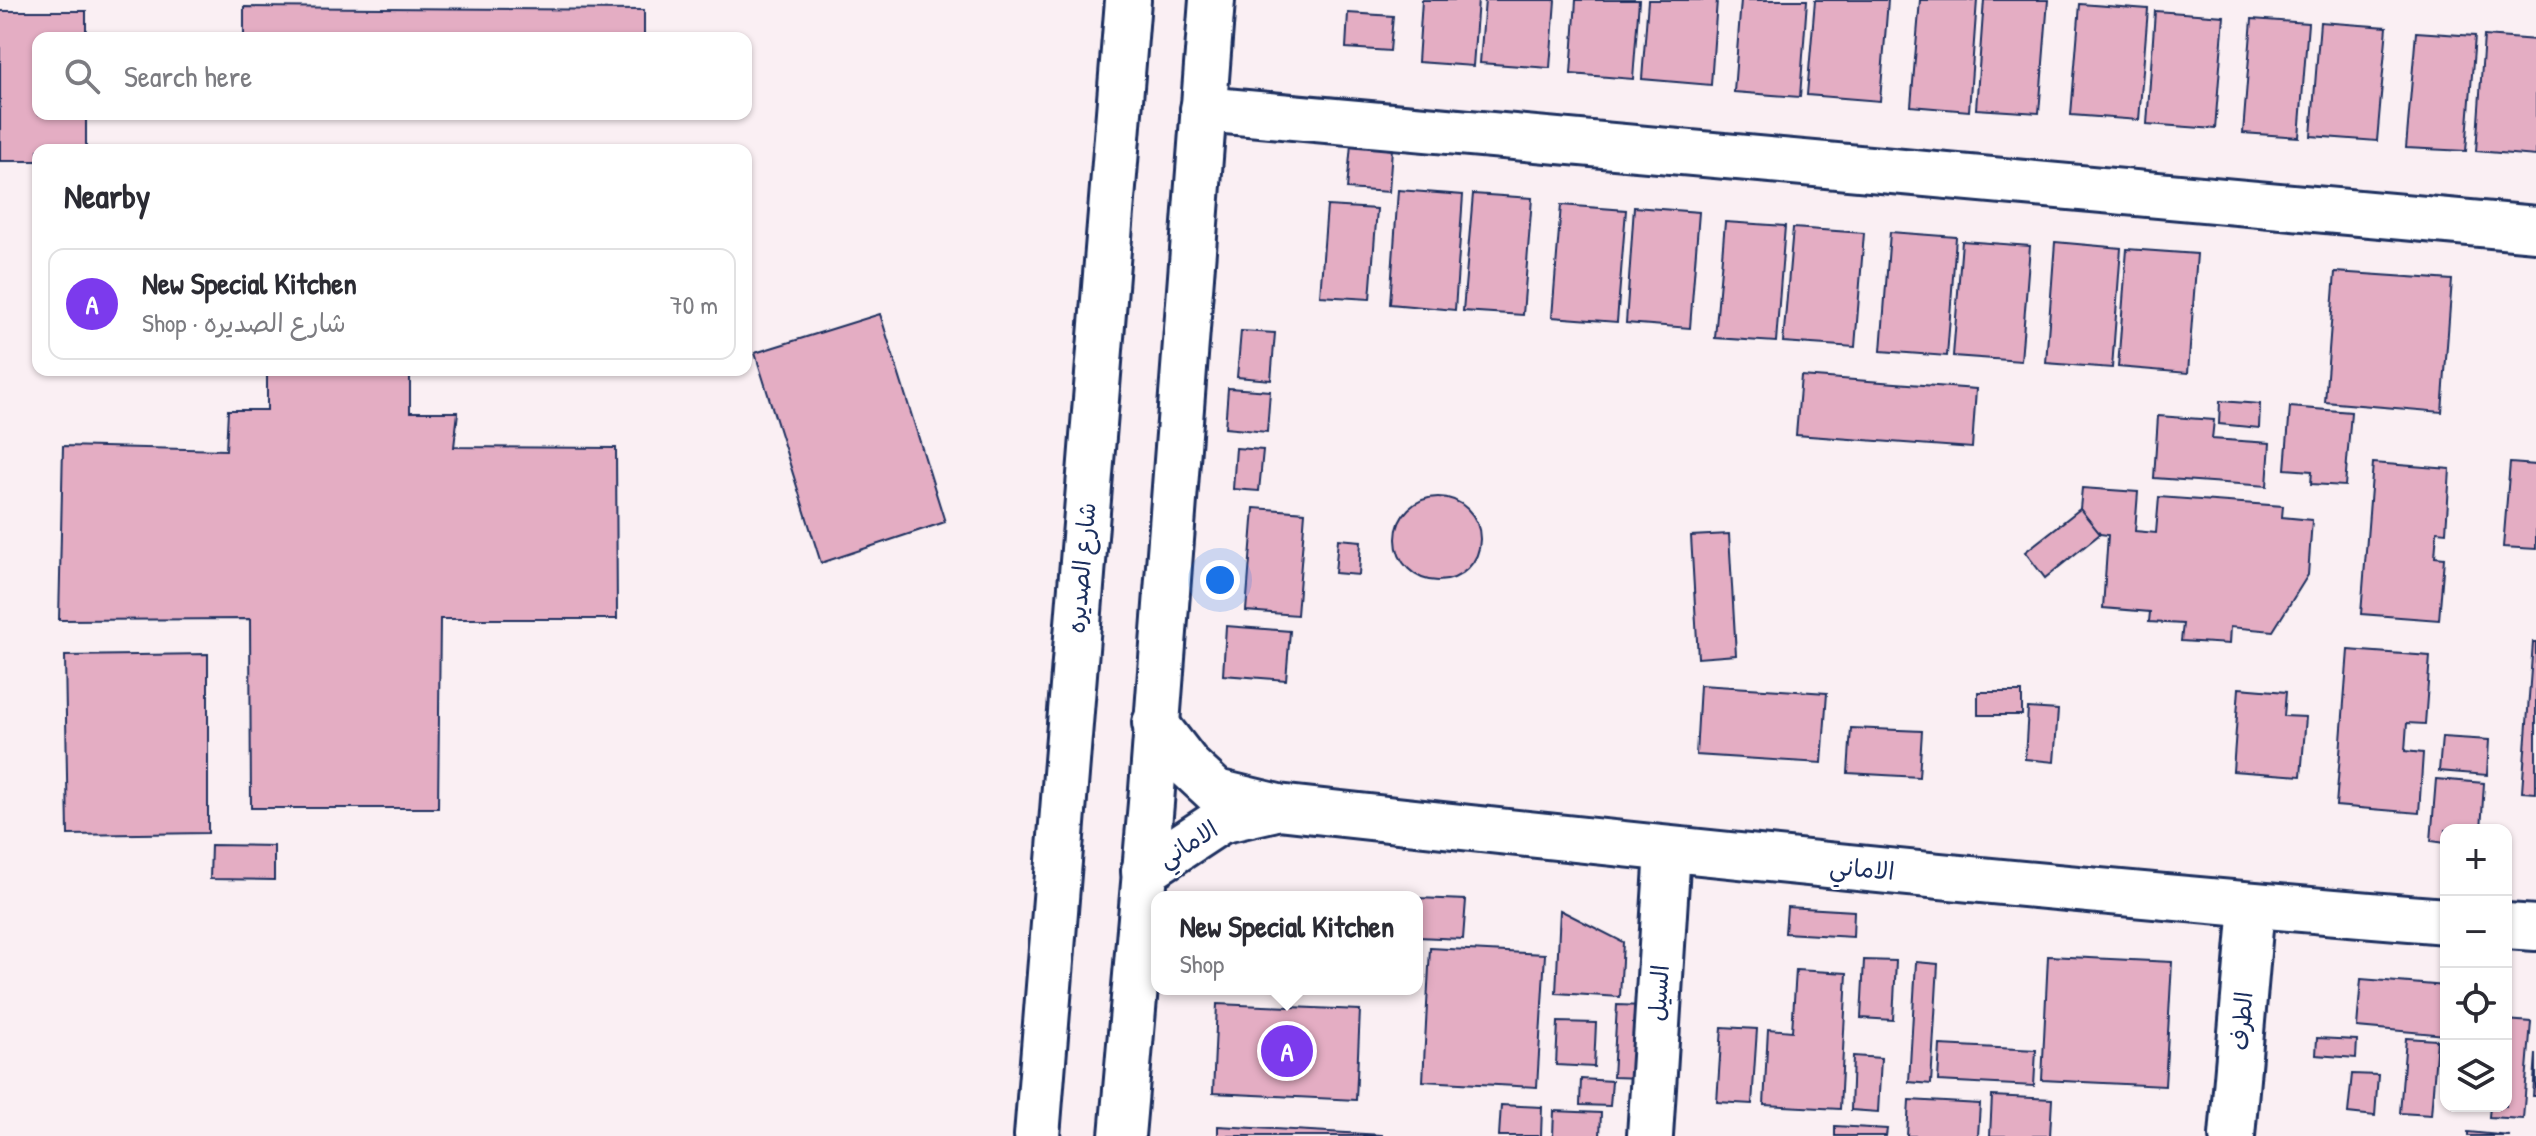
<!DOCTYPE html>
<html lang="en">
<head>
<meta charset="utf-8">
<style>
	:root { --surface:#fff; --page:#f7f7f7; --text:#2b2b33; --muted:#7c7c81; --line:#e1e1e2; --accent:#7c3aed }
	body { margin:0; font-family:"Patrick Hand","Playpen Sans Arabic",sans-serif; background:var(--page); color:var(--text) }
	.controls { position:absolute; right:24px; bottom:24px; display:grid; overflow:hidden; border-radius:16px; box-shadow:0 2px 6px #0004 }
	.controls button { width:72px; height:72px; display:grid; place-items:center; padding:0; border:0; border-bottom:2px solid var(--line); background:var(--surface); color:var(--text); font:40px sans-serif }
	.you { position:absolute; left:1220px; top:580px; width:28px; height:28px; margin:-20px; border:6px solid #fff; border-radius:50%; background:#1a73e8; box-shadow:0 0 0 12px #1a73e833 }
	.badge { display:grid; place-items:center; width:52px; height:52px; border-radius:50%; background:var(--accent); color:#fff; font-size:26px; font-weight:700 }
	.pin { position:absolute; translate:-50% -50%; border:4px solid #fff; box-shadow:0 2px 8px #0006 }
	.popup { position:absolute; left:1151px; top:891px; width:272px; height:104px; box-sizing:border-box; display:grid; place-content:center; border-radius:16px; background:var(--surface); filter:drop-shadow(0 2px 6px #0005); font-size:26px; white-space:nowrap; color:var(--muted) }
	.popup b { font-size:30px; color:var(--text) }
	.popup::after { content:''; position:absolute; left:50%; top:100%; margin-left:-16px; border:16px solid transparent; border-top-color:var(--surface) }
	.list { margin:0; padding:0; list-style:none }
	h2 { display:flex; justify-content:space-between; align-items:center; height:104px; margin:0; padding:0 32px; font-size:34px }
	h2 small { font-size:26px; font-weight:400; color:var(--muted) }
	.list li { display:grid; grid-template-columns:52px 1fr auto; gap:24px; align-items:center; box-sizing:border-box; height:112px; margin:0 16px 16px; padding:0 16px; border:2px solid var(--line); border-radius:16px }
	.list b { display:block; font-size:30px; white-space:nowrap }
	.list p { margin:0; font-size:26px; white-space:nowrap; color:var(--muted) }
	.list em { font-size:26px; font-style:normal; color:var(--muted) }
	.icon { flex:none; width:44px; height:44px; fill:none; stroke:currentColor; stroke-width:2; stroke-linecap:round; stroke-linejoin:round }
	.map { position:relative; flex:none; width:2536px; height:1136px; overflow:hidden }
	.search { position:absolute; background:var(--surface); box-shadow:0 2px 6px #0004; left:32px; top:32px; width:720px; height:88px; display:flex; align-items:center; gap:20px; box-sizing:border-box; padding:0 28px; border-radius:16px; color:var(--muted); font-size:30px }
	.panel { position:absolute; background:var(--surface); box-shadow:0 2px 6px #0004; left:32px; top:144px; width:720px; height:232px; border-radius:16px }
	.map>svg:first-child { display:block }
	.building { fill:#e4adc3; stroke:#1b2f5e; stroke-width:2 }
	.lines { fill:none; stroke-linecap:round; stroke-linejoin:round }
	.minor-casing { stroke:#1b2f5e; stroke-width:50 }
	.secondary-casing { stroke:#1b2f5e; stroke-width:50 }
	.minor { stroke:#fff; stroke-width:44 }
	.secondary { stroke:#fff; stroke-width:44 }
	.labels { text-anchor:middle; stroke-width:6; stroke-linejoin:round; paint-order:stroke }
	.street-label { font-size:24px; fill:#1b2f5e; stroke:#fff }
</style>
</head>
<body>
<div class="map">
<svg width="2536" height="1136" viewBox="0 0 2536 1136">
	<rect width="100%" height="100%" fill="#faeff3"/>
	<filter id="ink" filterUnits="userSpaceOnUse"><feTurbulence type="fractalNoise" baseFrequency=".0125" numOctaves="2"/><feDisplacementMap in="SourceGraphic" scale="16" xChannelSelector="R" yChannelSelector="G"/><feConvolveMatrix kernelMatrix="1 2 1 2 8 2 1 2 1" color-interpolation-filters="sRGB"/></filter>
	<g filter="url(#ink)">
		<g class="building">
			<path d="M1422 0H1478L1473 66 1418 62Z"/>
			<path d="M1485 0H1555L1550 68 1480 63Z"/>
			<path d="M1576 0H1639L1633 79 1571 74Z"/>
			<path d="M1648 0H1717L1711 85 1642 79Z"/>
			<path d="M1741 0H1807L1800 97 1734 92Z"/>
			<path d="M1815 0H1888L1880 101 1807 95Z"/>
			<path d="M1920 0H1977L1969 111 1911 106Z"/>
			<path d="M1984 0H2048L2039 113 1976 109Z"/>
			<path d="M2080 4 2148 9 2139 120 2071 115Z"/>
			<path d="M244 7 644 10V38H244Z"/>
			<path d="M0 11H86V38H38V114H86V150H38V161H0Z"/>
			<path d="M2155 11 2224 16 2215 129 2147 124Z"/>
			<path d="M1348 13 1393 16 1390 51 1346 48Z"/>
			<path d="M2252 19 2308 23 2299 137 2243 133Z"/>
			<path d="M2320 22 2387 27 2377 141 2311 136Z"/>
			<path d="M2416 32 2475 36 2466 151 2406 148Z"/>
			<path d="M2484 36 2536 40V156L2476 151Z"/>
			<path d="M1351 144 1392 148 1389 192 1347 189Z"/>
			<path d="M1398 190 1463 195 1455 310 1390 304Z"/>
			<path d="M1473 194 1532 198 1523 315 1463 311Z"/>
			<path d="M1561 205 1626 210 1617 322 1552 317Z"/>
			<path d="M1327 206 1377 209 1370 299 1320 296Z"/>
			<path d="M1634 207 1699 212 1690 328 1626 323Z"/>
			<path d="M1725 222 1785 226 1776 342 1715 338Z"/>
			<path d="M1793 228 1864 233 1855 347 1783 342Z"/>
			<path d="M1890 232 1956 237 1947 356 1881 351Z"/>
			<path d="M1962 241 2030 246 2021 361 1953 356Z"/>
			<path d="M2055 242 2121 248 2112 368 2046 363Z"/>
			<path d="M2127 249 2197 254 2188 373 2118 367Z"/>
			<path d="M2335 272 2452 280 2442 412 2325 402Z"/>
			<path d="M880 314 945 522 821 563 755 353Z"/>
			<path d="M1241 331 1275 333 1271 380 1237 377Z"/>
			<path d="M267 370H410V412H458L454 447 616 448 617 619H440L438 808H251L250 619 59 620 63 446 226 450 228 410H267Z"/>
			<path d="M1801 376 1976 389 1972 448 1796 435Z"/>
			<path d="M1228 388 1270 391 1267 432 1225 428Z"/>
			<path d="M2220 401 2260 404 2259 428 2219 424Z"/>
			<path d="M2290 407 2351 412 2345 486 2311 484 2312 471 2285 469Z"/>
			<path d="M2158 416 2214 420 2212 439 2270 443 2267 486 2154 478Z"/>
			<path d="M1236 448 1263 450 1259 491 1233 489Z"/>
			<path d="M2373 463 2450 469 2446 532 2437 531 2435 557 2444 558 2439 620 2361 614Z"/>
			<path d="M2510 463 2536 465V549L2503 547Z"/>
			<path d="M2082 488 2138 492 2135 531 2156 533 2159 497 2283 506 2282 517 2312 520 2308 575 2273 631 2230 627 2229 644 2181 641 2183 624 2149 622 2150 612 2103 608 2108 535 2100 534 2080 509Z"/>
			<circle cx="1438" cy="539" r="42"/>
			<path d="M1254 508 1305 512 1297 615 1246 611Z"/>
			<path d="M2080 509 2100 534 2045 578 2025 552Z"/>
			<path d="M1729 534 1736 655 1698 658 1691 536Z"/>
			<path d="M1338 539 1361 541 1359 575 1335 573Z"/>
			<path d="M1226 626 1290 631 1286 680 1223 675Z"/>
			<path d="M2533 642H2536V793L2522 792Z"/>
			<path d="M2348 650 2430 656 2425 724 2407 723 2405 751 2423 753 2419 813 2336 806Z"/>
			<path d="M208 654V833L68 835 65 656Z"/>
			<path d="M1700 685 1827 693 1822 763 1696 755Z"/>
			<path d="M2239 688 2286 692 2284 716 2306 717 2301 776 2233 771Z"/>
			<rect x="1978" y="692" width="44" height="23"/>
			<path d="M2028 708 2058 710 2054 762 2025 759Z"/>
			<path d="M1851 728 1922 731 1919 777 1848 773Z"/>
			<path d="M2442 737 2489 740 2487 775 2439 771Z"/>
			<path d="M2436 779 2484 783 2481 830H2446V843L2431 841Z"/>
			<path d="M211 845 274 846V880L210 879Z"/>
			<path d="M1417 898 1466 900 1463 939 1417 937Z"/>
			<path d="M1787 907 1854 911 1853 937 1785 933Z"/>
			<path d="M1560 910 1623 942 1620 997 1556 993Z"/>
			<path d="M1430 948 1545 954 1537 1087 1423 1081Z"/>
			<path d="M2048 956 2172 962 2165 1086 2042 1080Z"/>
			<path d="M1864 960 1896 961 1893 1020 1861 1018Z"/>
			<path d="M1916 962 1938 964 1931 1084 1909 1082Z"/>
			<path d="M1796 970 1847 973 1840 1109 1764 1105 1768 1029 1792 1031Z"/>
			<path d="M2361 979 2446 986V1035L2357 1027Z"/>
			<path d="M1217 1004 1360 1010 1356 1100 1213 1093Z"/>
			<path d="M1617 1005 1644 1006 1641 1078 1613 1077Z"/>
			<path d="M2506 1020 2531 1022 2523 1119 2489 1117 2490 1106H2506Z"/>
			<path d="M1558 1022 1596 1023 1594 1067 1556 1065Z"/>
			<path d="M1722 1027 1757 1029 1752 1104 1717 1102Z"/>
			<path d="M2317 1038 2357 1040 2356 1058 2316 1055Z"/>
			<path d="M2406 1038 2437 1040 2431 1115 2400 1113Z"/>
			<path d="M1940 1045 2036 1050 2034 1086 1938 1081Z"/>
			<path d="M2536 1054V1096H2533Z"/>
			<path d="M1853 1056 1881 1058 1878 1112 1851 1110Z"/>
			<path d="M2352 1074 2378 1075 2375 1116 2348 1113Z"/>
			<path d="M1581 1079 1612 1081 1610 1106 1580 1105Z"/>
			<path d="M1992 1096 2052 1099 2050 1136H1990Z"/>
			<path d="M1909 1100 1980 1104 1978 1136H1907Z"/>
			<path d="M1501 1105 1542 1107 1541 1136H1499Z"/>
			<path d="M1554 1111 1601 1113 1600 1136H1553Z"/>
			<path d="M1218 1126 1382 1135V1136H1218Z"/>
			<path d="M1835 1126 1887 1129 1886 1136H1835Z"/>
			<path d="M2468 1132 2510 1136H2468Z"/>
		</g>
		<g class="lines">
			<g class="minor-casing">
				<g id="minor">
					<path d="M1203 109 2536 229"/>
					<path d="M1155 723 1189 767 1216 792 1278 807C1667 850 2056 890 2446 921"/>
					<path d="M1144 871 1220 821 1272 809"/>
					<path d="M2506 926 2536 928"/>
					<path d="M1650 1136 1668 850"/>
					<path d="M2232 1136 2252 906"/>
				</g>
			</g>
			<g class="secondary-casing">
				<g id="secondary">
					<path d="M1037 1136 1128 0"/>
					<path d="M1122 1136 1151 803 1212 0"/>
				</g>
			</g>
			<use href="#minor" class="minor"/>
			<use href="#secondary" class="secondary"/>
		</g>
	</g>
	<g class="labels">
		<g class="street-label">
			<text transform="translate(1082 568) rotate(-85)" y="8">شارع الصديره</text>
			<text transform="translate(1188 844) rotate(-32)" y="8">الاماني</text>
			<text transform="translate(1862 869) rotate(5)" y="8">الاماني</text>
			<text transform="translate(1659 993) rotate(-86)" y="8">السيل</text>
			<text transform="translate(2242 1021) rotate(-85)" y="8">الطرف</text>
		</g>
	</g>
</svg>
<div class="controls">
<button>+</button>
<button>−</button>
<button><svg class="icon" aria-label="locate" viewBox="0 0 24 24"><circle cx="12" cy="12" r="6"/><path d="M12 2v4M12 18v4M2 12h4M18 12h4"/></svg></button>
<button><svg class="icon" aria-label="layers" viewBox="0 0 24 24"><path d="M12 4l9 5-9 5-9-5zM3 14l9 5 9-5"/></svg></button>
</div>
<div class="you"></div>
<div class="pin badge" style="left:1287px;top:1051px">A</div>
<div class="popup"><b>New Special Kitchen</b>Shop</div>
<div class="search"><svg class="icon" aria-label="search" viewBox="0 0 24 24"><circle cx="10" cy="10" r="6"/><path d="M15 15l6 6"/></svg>Search here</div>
<section class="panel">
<h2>Nearby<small></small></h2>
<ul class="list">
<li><span class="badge">A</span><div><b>New Special Kitchen</b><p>Shop · شارع الصديره</p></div><em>70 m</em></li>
</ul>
</section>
</div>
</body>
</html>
